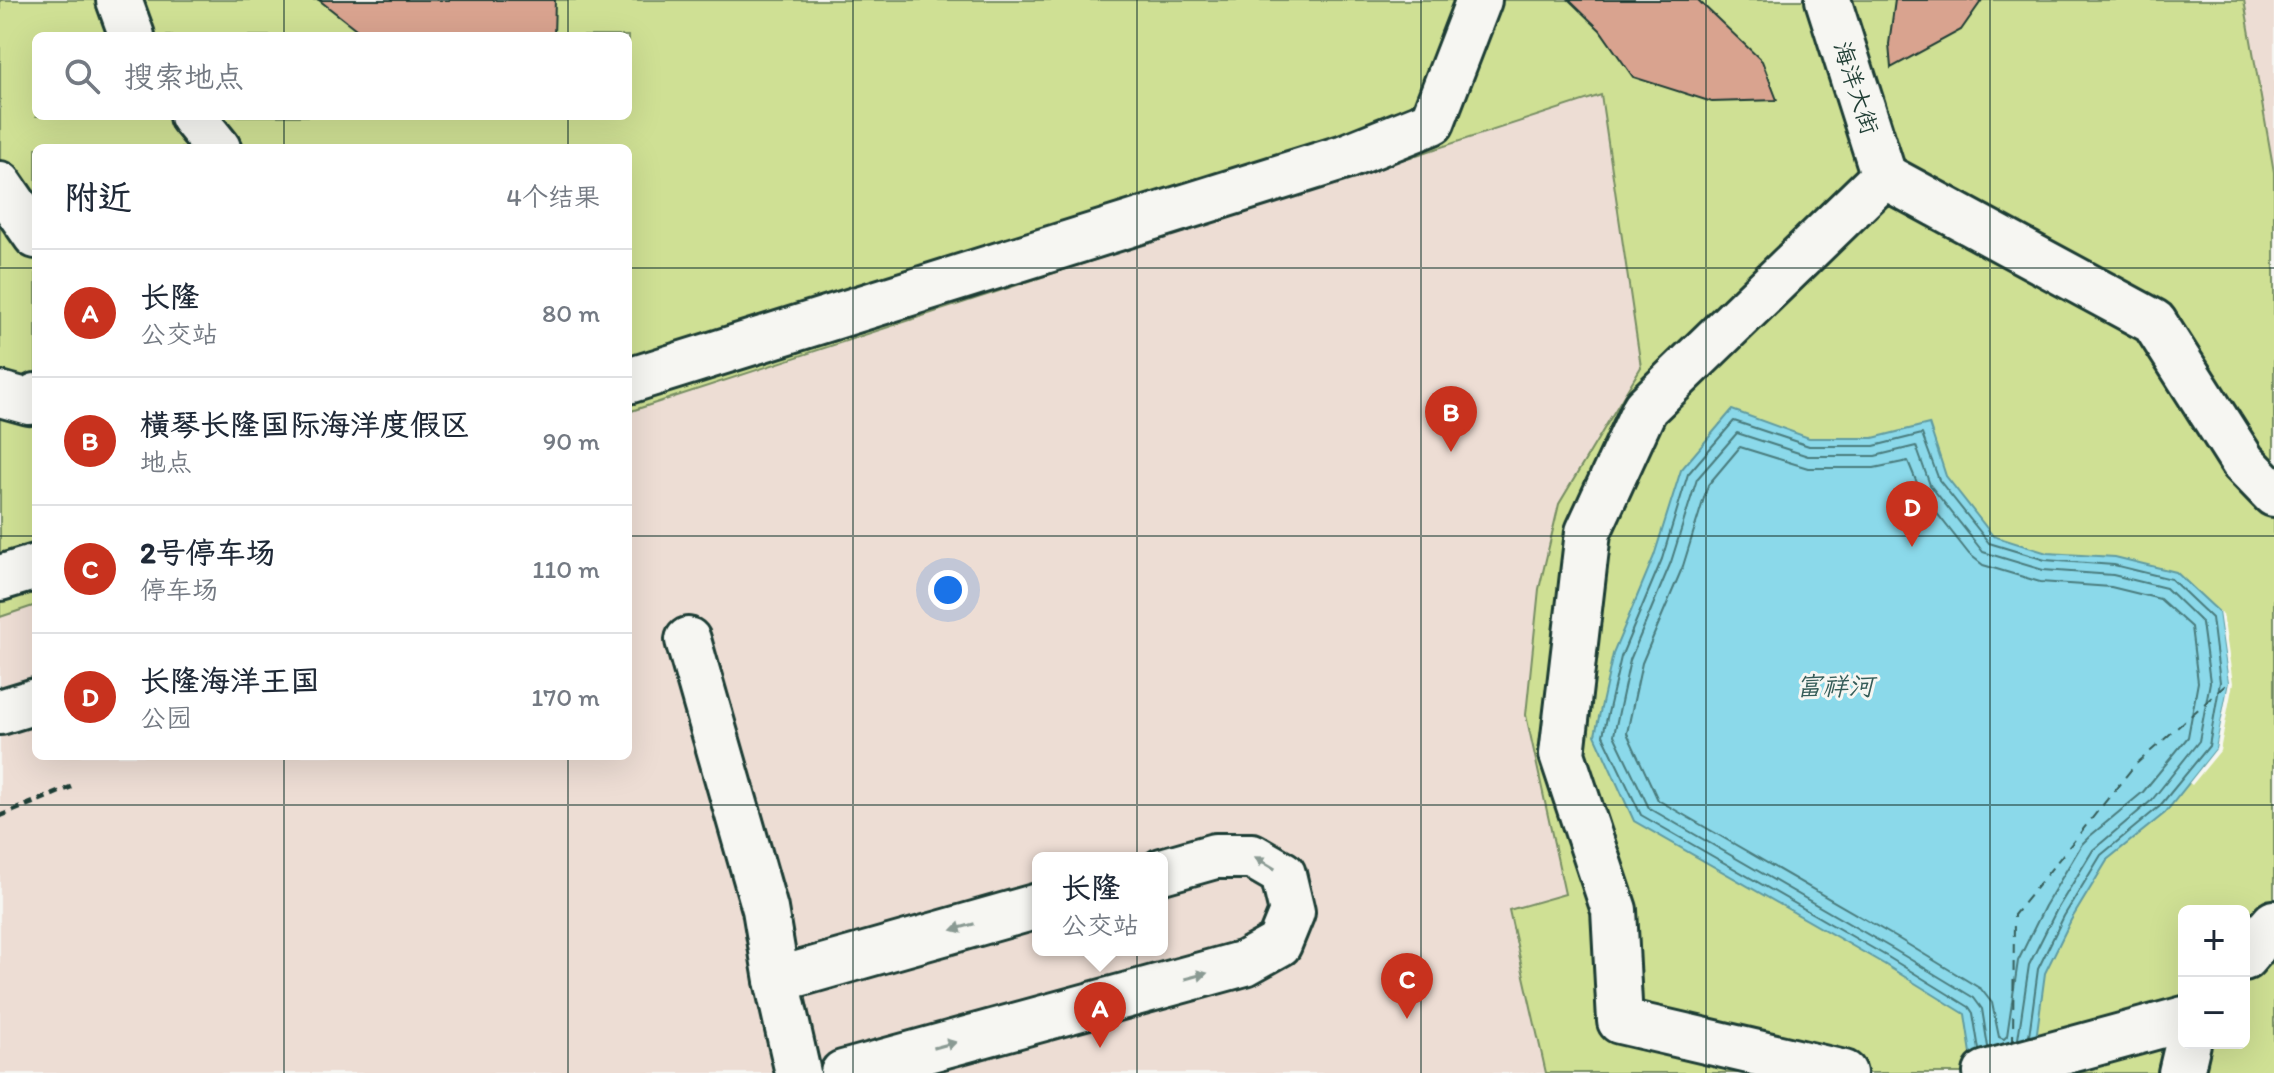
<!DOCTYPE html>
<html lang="zh">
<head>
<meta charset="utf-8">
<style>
	:root { --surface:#fff; --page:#f6f6f7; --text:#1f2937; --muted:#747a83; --line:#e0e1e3; --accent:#c8321e }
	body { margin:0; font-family:Itim,"LXGW WenKai TC",sans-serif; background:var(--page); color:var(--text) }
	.controls { position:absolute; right:24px; bottom:24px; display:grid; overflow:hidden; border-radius:12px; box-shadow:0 8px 32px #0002 }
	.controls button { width:72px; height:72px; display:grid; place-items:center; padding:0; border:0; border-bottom:2px solid var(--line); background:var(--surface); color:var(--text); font:40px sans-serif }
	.you { position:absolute; left:948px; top:590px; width:28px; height:28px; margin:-20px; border:6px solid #fff; border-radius:50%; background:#1a73e8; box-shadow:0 0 0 12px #1a73e833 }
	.badge { display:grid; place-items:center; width:52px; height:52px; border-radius:50%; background:var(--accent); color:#fff; font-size:26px; font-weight:700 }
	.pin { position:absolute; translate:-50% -66px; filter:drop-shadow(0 2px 4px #0008) }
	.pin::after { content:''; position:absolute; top:42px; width:28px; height:24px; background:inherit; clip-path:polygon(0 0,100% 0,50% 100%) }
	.popup { position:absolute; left:1032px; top:852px; width:136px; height:104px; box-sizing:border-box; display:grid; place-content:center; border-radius:12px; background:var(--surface); filter:drop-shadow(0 2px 6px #0005); font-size:26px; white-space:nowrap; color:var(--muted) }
	.popup b { font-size:30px; color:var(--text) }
	.popup::after { content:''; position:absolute; left:50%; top:100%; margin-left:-16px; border:16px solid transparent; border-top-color:var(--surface) }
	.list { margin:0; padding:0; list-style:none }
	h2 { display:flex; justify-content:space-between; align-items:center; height:104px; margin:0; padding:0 32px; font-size:34px }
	h2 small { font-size:26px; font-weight:400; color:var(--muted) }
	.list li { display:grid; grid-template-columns:52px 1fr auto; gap:24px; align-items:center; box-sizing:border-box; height:128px; padding:0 32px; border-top:2px solid var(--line) }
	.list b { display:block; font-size:30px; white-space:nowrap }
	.list p { margin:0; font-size:26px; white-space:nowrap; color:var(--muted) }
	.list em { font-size:26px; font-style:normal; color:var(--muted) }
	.icon { flex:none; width:44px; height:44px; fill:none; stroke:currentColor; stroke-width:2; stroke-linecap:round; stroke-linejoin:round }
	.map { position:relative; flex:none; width:2274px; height:1073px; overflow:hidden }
	.search { position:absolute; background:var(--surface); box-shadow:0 8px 32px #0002; left:32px; top:32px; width:600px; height:88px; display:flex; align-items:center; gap:20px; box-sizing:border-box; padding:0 28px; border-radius:12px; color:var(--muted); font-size:30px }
	.panel { position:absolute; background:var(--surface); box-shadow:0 8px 32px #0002; left:32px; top:144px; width:600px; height:616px; border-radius:12px }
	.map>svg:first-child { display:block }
	.built { fill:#edddd4; fill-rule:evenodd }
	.green { fill:#cfe094; stroke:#778e64; stroke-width:2; fill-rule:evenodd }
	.water { fill:#8bd9ea; stroke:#609ba1; stroke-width:2 }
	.pier { fill:#f6f6f2 }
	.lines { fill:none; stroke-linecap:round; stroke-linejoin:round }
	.shore { stroke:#4a7b7d; stroke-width:2 }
	.ferry { stroke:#355c58; stroke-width:2; stroke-dasharray:10 8; stroke-linecap:butt }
	.building { fill:#d9a38f; stroke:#1f3d34; stroke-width:2 }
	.minor-casing { stroke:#1f3d34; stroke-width:50 }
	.path { stroke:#1f3d34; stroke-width:5; stroke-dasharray:8 6; stroke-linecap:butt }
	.minor { stroke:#f6f6f2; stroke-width:44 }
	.oneway { fill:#8a9a93 }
	.grid { fill:none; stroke:#1f3d34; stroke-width:2; stroke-opacity:0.55 }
	.labels { text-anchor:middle; stroke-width:6; stroke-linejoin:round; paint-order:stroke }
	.street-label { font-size:24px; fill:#1f3d34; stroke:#f6f6f2 }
	.water-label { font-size:26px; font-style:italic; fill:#355c58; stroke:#f6f6f2 }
</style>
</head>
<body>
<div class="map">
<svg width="2274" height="1073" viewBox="0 0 2274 1073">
	<rect width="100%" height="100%" fill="#f6f6f2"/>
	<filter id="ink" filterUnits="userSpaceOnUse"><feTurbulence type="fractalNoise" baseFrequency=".0125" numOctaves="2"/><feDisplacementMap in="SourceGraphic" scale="16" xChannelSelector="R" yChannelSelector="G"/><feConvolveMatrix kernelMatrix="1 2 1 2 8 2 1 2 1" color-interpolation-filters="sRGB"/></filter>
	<g filter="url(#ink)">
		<path class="built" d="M0 0H2274V1073H0ZM36 36H628V116H36ZM36 148H628V756H36ZM1038 858H1162V950H1038ZM2184 911H2244V1043H2184Z"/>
		<path class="green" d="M0 0H2244L2274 172V1073H1546L1509 910 1565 894 1526 715 1539 589 1559 504 1641 367 1601 95 628 412V148H36V605L0 617ZM36 36H628V116H36ZM2184 911H2244V1043H2184Z"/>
		<path class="water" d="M1732 410 1809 438H1873L1929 424 1946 476 1993 536 2047 553 2115 557 2176 572 2219 612 2229 682 2216 749 2165 813 2108 859 2071 920 2045 973 2034 1054 1974 1073 1965 1014 1884 964 1634 821 1595 735 1613 654 1654 556 1681 470Z"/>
		<path class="pier" d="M2219 612 2223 614 2233 683 2220 751 2192 785 2189 783 2216 749 2229 682Z"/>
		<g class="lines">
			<g class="shore">
				<path d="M1740 447 1808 468H1874L1908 461 1921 493 1969 554 1983 565 2040 582 2111 587 2160 599 2191 627 2198 682 2188 737 2143 792 2090 836 2082 844 2045 906 2018 961 2007 1036 2004 1039 1999 1037 1992 1003 1981 989 1899 939 1658 800 1627 733 1642 663 1683 566 1708 485Z"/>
				<path d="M1988 1047 1982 1009 1974 998 1893 949 1649 808 1614 735 1630 660 1671 562 1697 479 1737 433 1808 456H1875L1916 446 1930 485 1983 552 2043 570 2113 575 2166 588 2202 623 2210 682 2199 741 2152 800 2093 850 2056 911 2029 965 2018 1039"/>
				<path d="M1979 1050 1973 1013 1969 1007 1888 957 1641 815 1603 735 1621 657 1662 559 1688 474 1734 421 1809 446H1874L1922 434 1939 480 1989 543 2045 560 2114 565 2171 579 2212 618 2220 682 2209 746 2159 807 2101 855 2064 916 2038 969 2029 1036"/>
			</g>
			<path class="ferry" d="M2013 1044 2014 915 2135 765 2229 682"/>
		</g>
		<g class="building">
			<path d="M319 0H555L554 36H365Z"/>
			<path d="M1569 0H1698L1762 61 1777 100 1712 102 1633 77 1600 30Z"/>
			<path d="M1895 0H1982L1961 30 1891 68 1889 44Z"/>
		</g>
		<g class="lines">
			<g class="minor-casing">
				<g id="minor">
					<path d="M119 0 132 36"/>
					<path d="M1828 0 1884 176"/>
					<path d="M192 116 218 148"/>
					<path d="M1884 176 2154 322 2243 462 2274 494"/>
					<path d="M0 184 36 236"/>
					<path d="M628 381 1345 157 1432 122 1479 0"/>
					<path d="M0 394 29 402 36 396"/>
					<path d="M0 578 36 567"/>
					<path d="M688 640 765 909 777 980 798 1073"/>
					<path d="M0 712 36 701"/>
					<path d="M2244 958 2274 923"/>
					<path d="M777 980 1038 906"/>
					<path d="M843 1073 1245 963 1279 944 1292 912 1283 874 1252 856H1215L1162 871"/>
					<path d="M1844 1073 1620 1021 1614 910 1562 754 1588 532 1645 408 1884 176"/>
					<path d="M1986 1073 2184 1019"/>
					<path d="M2181 1073 2188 1043"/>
				</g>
			</g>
			<path class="path" d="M0 816 71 787"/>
			<use href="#minor" class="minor"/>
		</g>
		<defs><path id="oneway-solid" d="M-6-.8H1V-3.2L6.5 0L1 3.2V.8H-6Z" transform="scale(2)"/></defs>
		<g class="oneway">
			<use href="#oneway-solid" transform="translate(1265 863) rotate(-149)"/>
			<use href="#oneway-solid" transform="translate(963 927) rotate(164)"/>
			<use href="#oneway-solid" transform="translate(1196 976) rotate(-15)"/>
			<use href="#oneway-solid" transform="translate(945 1045) rotate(-15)"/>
		</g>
	</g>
	<path class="grid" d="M284 0V36M568 0V36M853 0V1073M1137 0V1073M1421 0V1073M1706 0V1073M1990 0V1073M284 116V148M568 116V148M0 268H36M628 268H2274M0 536H36M628 536H2274M284 756V1073M568 756V1073M0 805H2274"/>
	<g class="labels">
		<g class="street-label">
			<text transform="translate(1856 88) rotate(72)" y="8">海洋大街</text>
		</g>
		<g class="water-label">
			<text x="1835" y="695">富祥河</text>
		</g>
	</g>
</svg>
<div class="controls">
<button>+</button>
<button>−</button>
</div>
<div class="you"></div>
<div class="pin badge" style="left:1100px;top:1048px">A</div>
<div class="popup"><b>长隆</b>公交站</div>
<div class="pin badge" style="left:1451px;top:452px">B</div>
<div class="pin badge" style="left:1407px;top:1019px">C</div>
<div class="pin badge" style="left:1912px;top:547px">D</div>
<div class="search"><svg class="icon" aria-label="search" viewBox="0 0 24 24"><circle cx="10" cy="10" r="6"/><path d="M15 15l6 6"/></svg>搜索地点</div>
<section class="panel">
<h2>附近<small>4个结果</small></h2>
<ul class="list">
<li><span class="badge">A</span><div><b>长隆</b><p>公交站</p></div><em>80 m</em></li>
<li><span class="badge">B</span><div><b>横琴长隆国际海洋度假区</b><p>地点</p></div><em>90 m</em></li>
<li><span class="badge">C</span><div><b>2号停车场</b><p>停车场</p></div><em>110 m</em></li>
<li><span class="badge">D</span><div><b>长隆海洋王国</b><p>公园</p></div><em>170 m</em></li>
</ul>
</section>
</div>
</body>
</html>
